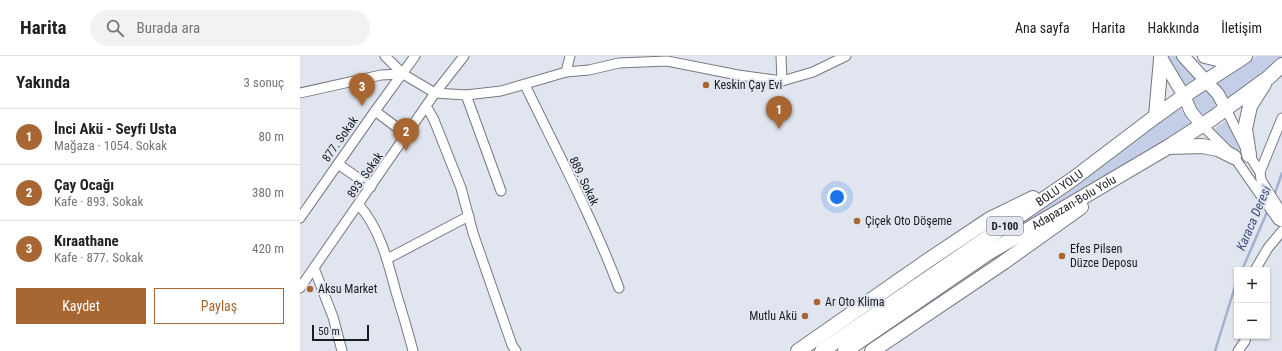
<!DOCTYPE html>
<html lang="tr">
<head>
<meta charset="utf-8">
<style>
	:root { --surface:#fff; --page:#f2f2f2; --text:#222; --muted:#767676; --line:#e0e0e0; --accent:#a86732 }
	body { margin:0; font-family:"Roboto Condensed",sans-serif; background:var(--page); color:var(--text) }
	.controls { position:absolute; right:12px; bottom:12px; display:grid; overflow:hidden; border-radius:0px; box-shadow:0 1px 3px #0004 }
	.controls button { width:36px; height:36px; display:grid; place-items:center; padding:0; border:0; border-bottom:1px solid var(--line); background:var(--surface); color:var(--text); font:20px sans-serif }
	.scale { position:absolute; left:12px; bottom:10px; width:57px; box-sizing:border-box; padding-left:4px; border:2px solid #1a1c1f; border-top:0; font-size:11px; line-height:14px; white-space:nowrap; color:#1a1c1f; -webkit-text-stroke:3px #e1e5ef; paint-order:stroke }
	.you { position:absolute; left:537px; top:141px; width:14px; height:14px; margin:-10px; border:3px solid #fff; border-radius:50%; background:#1a73e8; box-shadow:0 0 0 6px #1a73e833 }
	.badge { display:grid; place-items:center; width:26px; height:26px; border-radius:50%; background:var(--accent); color:#fff; font-size:13px; font-weight:700 }
	.pin { position:absolute; translate:-50% -33px; filter:drop-shadow(0 1px 2px #0008) }
	.pin::after { content:''; position:absolute; top:21px; width:14px; height:12px; background:inherit; clip-path:polygon(0 0,100% 0,50% 100%) }
	.list { margin:0; padding:0; list-style:none }
	h2 { display:flex; justify-content:space-between; align-items:center; height:52px; margin:0; padding:0 16px; font-size:17px }
	h2 small { font-size:13px; font-weight:400; color:var(--muted) }
	.list li { display:grid; grid-template-columns:26px 1fr auto; gap:12px; align-items:center; box-sizing:border-box; height:56px; padding:0 16px; border-top:1px solid var(--line) }
	.list b { display:block; font-size:15px; white-space:nowrap }
	.list p { margin:0; font-size:13px; white-space:nowrap; color:var(--muted) }
	.list em { font-size:13px; font-style:normal; color:var(--muted) }
	.actions { display:flex; gap:8px; padding:12px 16px }
	.actions a { flex:1; padding:9px 0; border:1px solid var(--accent); border-radius:0px; text-align:center; font-size:14px; color:var(--accent) }
	.actions .main { background:var(--accent); color:#fff }
	.icon { flex:none; width:22px; height:22px; fill:none; stroke:currentColor; stroke-width:2; stroke-linecap:round; stroke-linejoin:round }
	.map { position:relative; flex:none; width:982px; height:295px; overflow:hidden }
	header { display:flex; align-items:center; gap:24px; box-sizing:border-box; height:56px; padding:0 20px; background:var(--surface); border-bottom:1px solid var(--line) }
	header strong { font-size:19px }
	nav { display:flex; gap:22px; margin-inline-start:auto; font-size:14px }
	.search { width:280px; height:36px; background:var(--page); display:flex; align-items:center; gap:10px; box-sizing:border-box; padding:0 14px; border-radius:22px; color:var(--muted); font-size:15px }
	main { display:flex }
	aside { flex:1; background:var(--surface) }
	.map>svg:first-child { display:block }
	.green { fill:#c4cee6 }
	.lines { fill:none; stroke-linecap:round; stroke-linejoin:round }
	.stream { stroke:#a3b0ce; stroke-width:2.5 }
	.minor-casing { stroke:#767982; stroke-width:11 }
	.major-casing { stroke:#767982; stroke-width:14 }
	.highway-casing { stroke:#767982; stroke-width:16 }
	.minor { stroke:#fff; stroke-width:9 }
	.major { stroke:#fff; stroke-width:12 }
	.highway { stroke:#fff; stroke-width:14 }
	.poi-dot { fill:#a86732; stroke:#e1e5ef; stroke-width:1.5 }
	.labels { text-anchor:middle; stroke-width:4; stroke-linejoin:round; paint-order:stroke }
	.shield { fill:#e1e5ef; stroke:#56585d; stroke-width:1 }
	.shield-label { font-size:11px; font-weight:bold; fill:#1a1c1f }
	.poi-label { font-size:12px; fill:#1a1c1f; stroke:#e1e5ef; text-anchor:start }
	.street-label { font-size:12px; fill:#1a1c1f; stroke:#e1e5ef }
	.water-label { font-size:13px; font-style:italic; fill:#3f507c; stroke:#e1e5ef }
</style>
</head>
<body>
<header>
<strong>Harita</strong>
<div class="search"><svg class="icon" aria-label="search" viewBox="0 0 24 24"><circle cx="10" cy="10" r="6"/><path d="M15 15l6 6"/></svg>Burada ara</div>
<nav><a>Ana sayfa</a><a>Harita</a><a>Hakkında</a><a>İletişim</a></nav>
</header>
<main>
<aside>
<h2>Yakında<small>3 sonuç</small></h2>
<ul class="list">
<li><span class="badge">1</span><div><b>İnci Akü - Seyfi Usta</b><p>Mağaza · 1054. Sokak</p></div><em>80 m</em></li>
<li><span class="badge">2</span><div><b>Çay Ocağı</b><p>Kafe · 893. Sokak</p></div><em>380 m</em></li>
<li><span class="badge">3</span><div><b>Kıraathane</b><p>Kafe · 877. Sokak</p></div><em>420 m</em></li>
</ul>
<div class="actions"><a class="main">Kaydet</a><a>Paylaş</a></div>
</aside>
<div class="map">
<svg width="982" height="295" viewBox="0 0 982 295">
	<rect width="100%" height="100%" fill="#e1e5ef"/>
	<g class="green">
		<path d="M868 0H876L896 23 884 30Z"/>
		<path d="M957 0H982V2L930 46 915 25 933 13Z"/>
		<circle cx="904" cy="47" r="11"/>
		<path d="M878 48 892 71 710 175 806 107Z"/>
		<path d="M927 64V66L943 102 914 73Z"/>
	</g>
	<g class="lines">
		<g class="stream">
			<path d="M974 140 982 117"/>
			<path d="M942 214 968 154"/>
			<path d="M915 295 937 224"/>
		</g>
		<g class="minor-casing">
			<g id="minor">
				<path d="M85 0 103 18 135 37 166 39 201 35 266 16 289 14 319 7 367 5 438 19 482 25 513 16 546 0"/>
				<path d="M481 0 482 25"/>
				<path d="M266 16 270 0"/>
				<path d="M225 29C257 95 293 163 319 232"/>
				<path d="M0 37 81 19 103 18"/>
				<path d="M166 39 201 135"/>
				<path d="M126 51 129 55 134 64 161 132 173 177 212 289 216 295"/>
				<path d="M926 53 949 99 960 116 961 124 982 157"/>
				<path d="M75 55 107 79"/>
				<path d="M902 69 934 101 978 164 982 166"/>
				<path d="M38 108 71 131"/>
				<path d="M960 116 982 62"/>
				<path d="M59 149C80 173 88 206 96 236 102 256 108 275 113 295"/>
				<path d="M0 162 75 55 115 0"/>
				<path d="M87 203 169 160"/>
				<path d="M14 212 33 261 42 295"/>
				<path d="M955 214 968 192 982 175"/>
				<path d="M0 232 135 37 164 0"/>
				<path d="M938 295 945 285 946 280"/>
			</g>
		</g>
		<g class="major-casing">
			<g id="major">
				<path d="M860 0 884 40 891 56 902 69"/>
				<path d="M883 0 918 38 926 53"/>
			</g>
		</g>
		<g class="highway-casing">
			<g id="highway">
				<path d="M905 0 934 7"/>
				<path d="M856 60 861 3"/>
				<path d="M868 91 902 90 918 93 934 101"/>
				<path d="M949 99 945 73 950 50 964 28"/>
				<path d="M498 295 627 205 690 163 733 142"/>
				<path id="s1" d="M522 295 773 123 856 60 894 33 945 0"/>
				<path id="s2" d="M545 295 688 197 868 91 913 62 968 22 982 9"/>
				<path d="M572 295 704 206 781 151"/>
			</g>
		</g>
		<use href="#minor" class="minor"/>
		<use href="#major" class="major"/>
		<use href="#highway" class="highway"/>
	</g>
	<g class="poi-dot">
		<circle cx="406" cy="29" r="4"/>
		<circle cx="557" cy="165" r="4"/>
		<circle cx="762" cy="200" r="4"/>
		<circle cx="10" cy="233" r="4"/>
		<circle cx="517" cy="246" r="4"/>
		<circle cx="505" cy="260" r="4"/>
	</g>
	<g class="labels">
		<rect class="shield" x="687" y="161" width="36" height="18" rx="3"/>
		<g class="shield-label">
			<text x="705" y="174">D-100</text>
		</g>
		<g class="poi-label">
			<text x="414" y="33">Keskin Çay Evi</text>
			<text x="565" y="169">Çiçek Oto Döşeme</text>
			<text x="770" y="197">Efes Pilsen<tspan x="770" dy="14">Düzce Deposu</tspan></text>
			<text x="18" y="237">Aksu Market</text>
			<text x="525" y="250">Ar Oto Klima</text>
			<text x="497" y="264" text-anchor="end">Mutlu Akü</text>
		</g>
		<g class="street-label">
			<text transform="translate(40 83) rotate(-55)" y="4">877. Sokak</text>
			<text transform="translate(65 119) rotate(-55)" y="4">893. Sokak</text>
			<text transform="translate(284 125) rotate(64)" y="4">889. Sokak</text>
			<text dy="4" stroke="none"><textPath href="#s1" startOffset="288">BOLU YOLU</textPath></text>
			<text dy="4" stroke="none"><textPath href="#s2" startOffset="273">Adapazarı-Bolu Yolu</textPath></text>
		</g>
		<g class="water-label">
			<text transform="translate(953 162) rotate(-67)" y="5">Karaca Deresi</text>
		</g>
	</g>
</svg>
<div class="controls">
<button>+</button>
<button>−</button>
</div>
<div class="scale">50 m</div>
<div class="you"></div>
<div class="pin badge" style="left:479px;top:73px">1</div>
<div class="pin badge" style="left:106px;top:95px">2</div>
<div class="pin badge" style="left:62px;top:50px">3</div>
</div>
</main>
</body>
</html>
